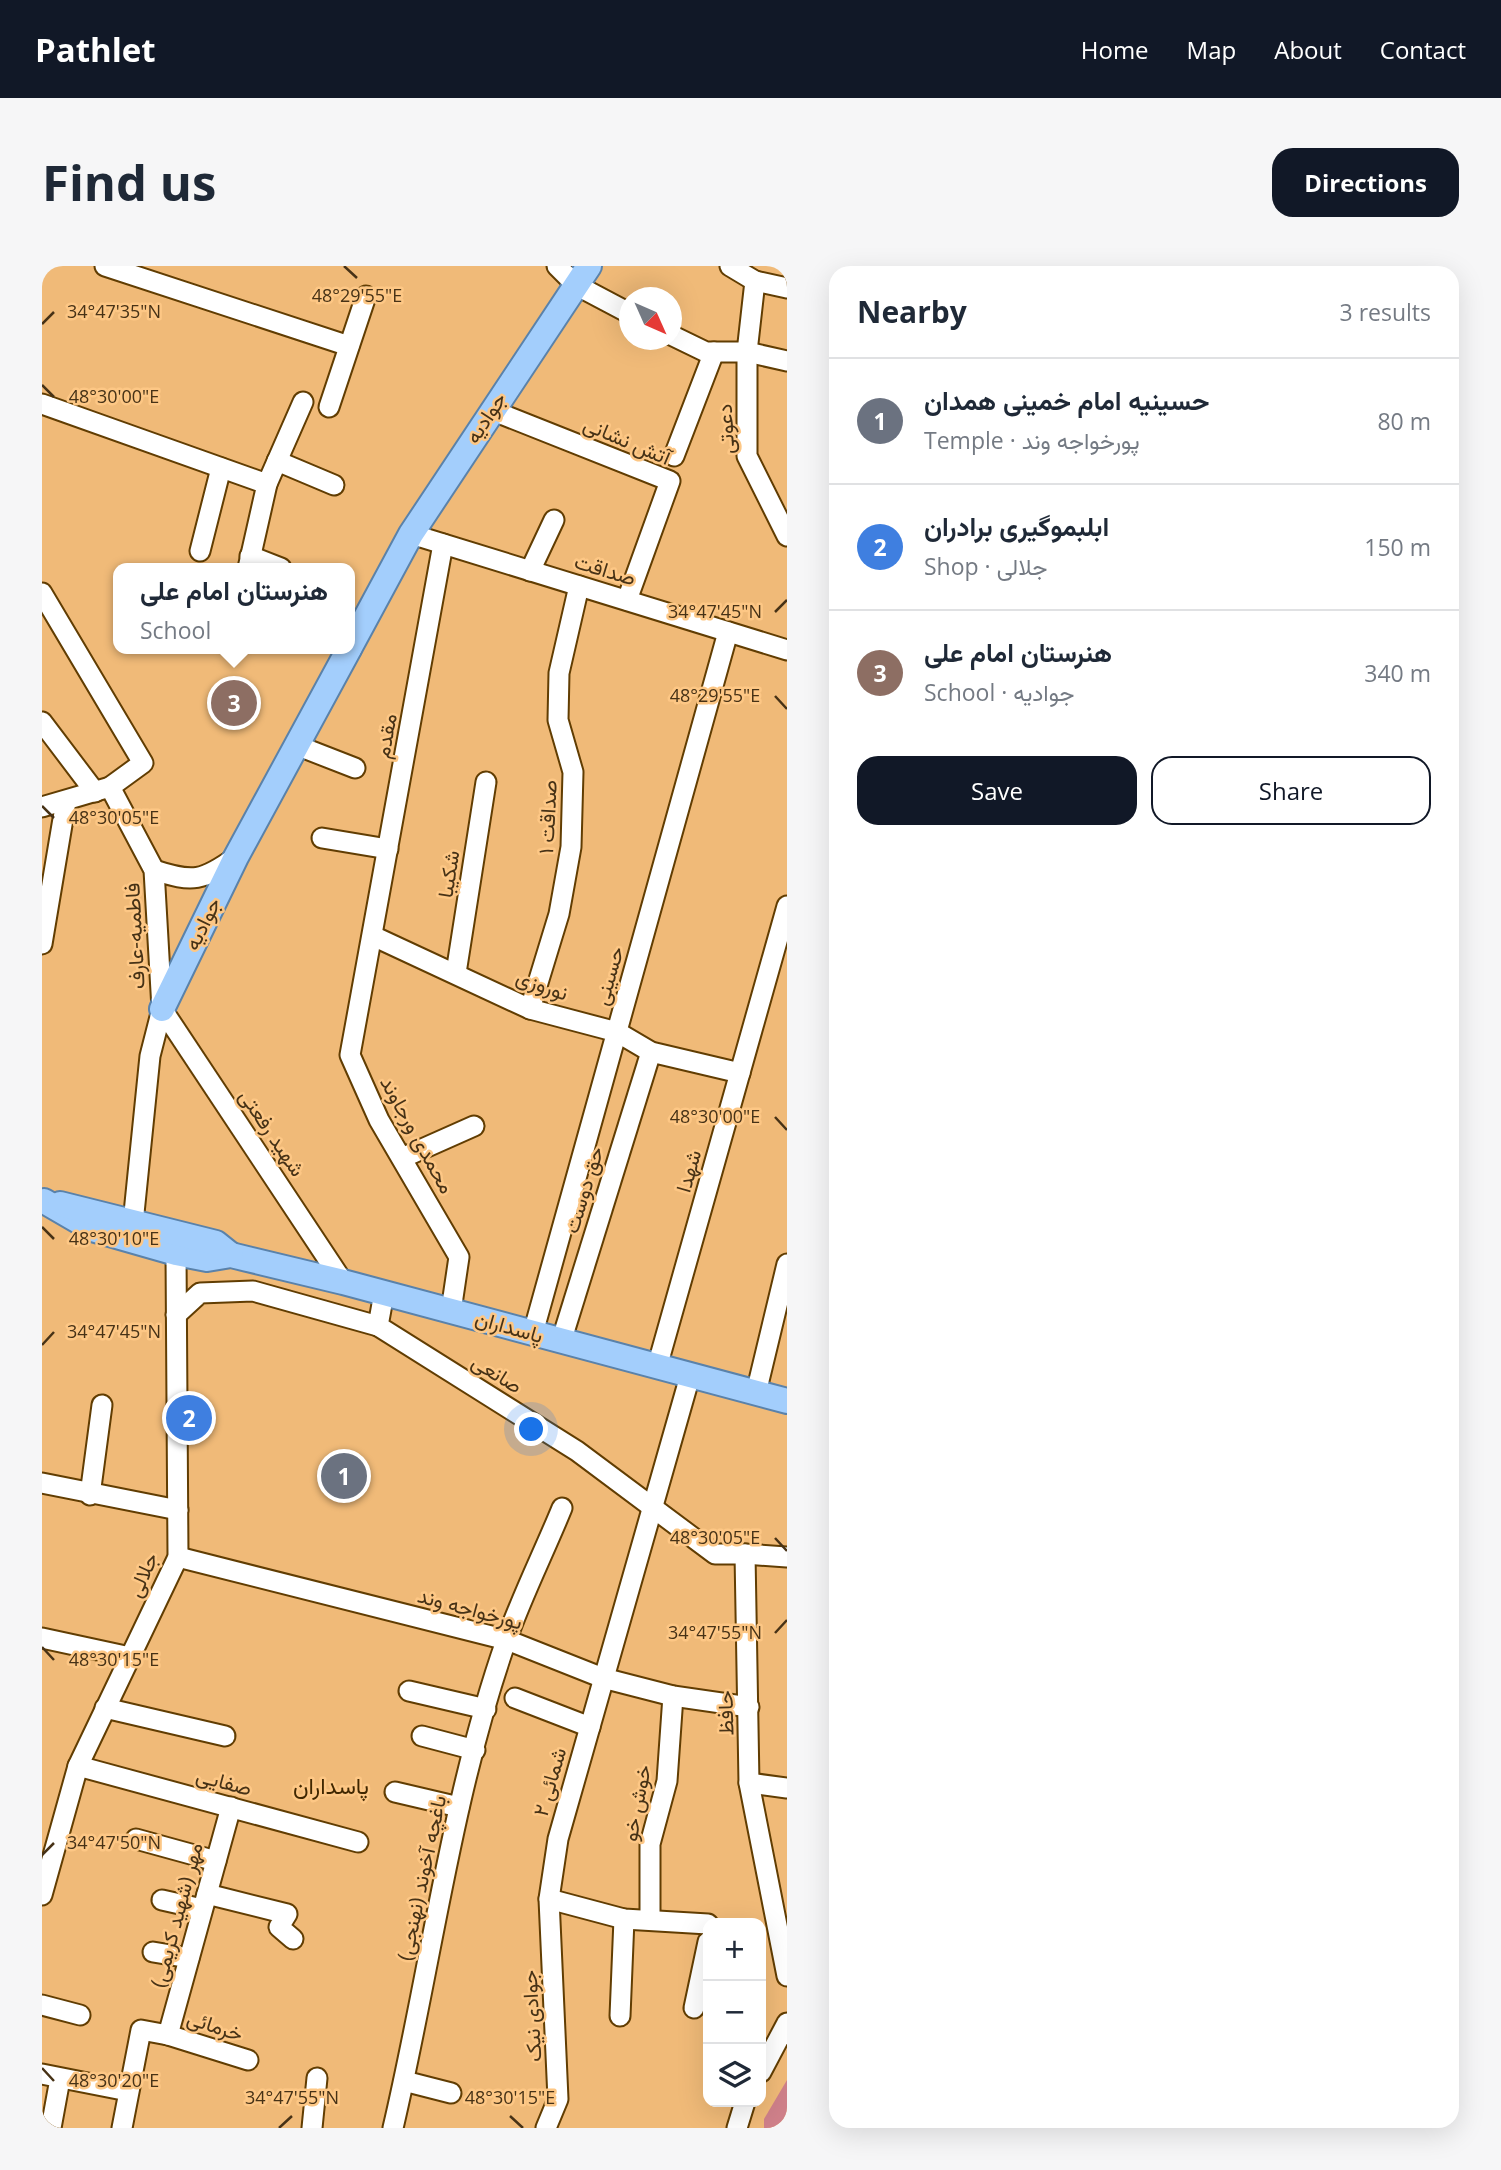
<!DOCTYPE html>
<html lang="en">
<head>
<meta charset="utf-8">
<style>
	:root { --surface:#fff; --page:#f6f6f7; --text:#1f2937; --muted:#747a83; --line:#e0e1e3; --accent:#111827 }
	body { margin:0; font-family:"Open Sans",Vazirmatn,sans-serif; background:var(--page); color:var(--text) }
	.controls { position:absolute; right:21px; bottom:21px; display:grid; overflow:hidden; border-radius:14px; box-shadow:0 7px 28px #0002 }
	.controls button { width:63px; height:63px; display:grid; place-items:center; padding:0; border:0; border-bottom:2px solid var(--line); background:var(--surface); color:var(--text); font:35px sans-serif }
	.compass { position:absolute; left:577px; top:21px; width:63px; height:63px; border-radius:50%; background:var(--surface); box-shadow:0 7px 28px #0002; rotate:135deg }
	.you { position:absolute; left:490px; top:1164px; width:24px; height:24px; margin:-18px; border:5px solid #fff; border-radius:50%; background:#1a73e8; box-shadow:0 0 0 10px #1a73e833 }
	.badge { display:grid; place-items:center; width:46px; height:46px; border-radius:50%; background:var(--accent); color:#fff; font-size:23px; font-weight:700 }
	.pin { position:absolute; translate:-50% -50%; border:4px solid #fff; box-shadow:0 2px 7px #0006 }
	.popup { position:absolute; left:71px; top:297px; width:242px; height:91px; box-sizing:border-box; display:grid; place-content:center; border-radius:14px; background:var(--surface); filter:drop-shadow(0 2px 5px #0005); font-size:23px; white-space:nowrap; color:var(--muted) }
	.popup b { font-size:26px; color:var(--text) }
	.popup::after { content:''; position:absolute; left:50%; top:100%; margin-left:-14px; border:14px solid transparent; border-top-color:var(--surface) }
	.list { margin:0; padding:0; list-style:none }
	h2 { display:flex; justify-content:space-between; align-items:center; height:91px; margin:0; padding:0 28px; font-size:30px }
	h2 small { font-size:23px; font-weight:400; color:var(--muted) }
	.list li { display:grid; grid-template-columns:46px 1fr auto; gap:21px; align-items:center; box-sizing:border-box; height:126px; padding:0 28px; border-top:2px solid var(--line) }
	.list b { display:block; font-size:26px; white-space:nowrap }
	.list p { margin:0; font-size:23px; white-space:nowrap; color:var(--muted) }
	.list em { font-size:23px; font-style:normal; color:var(--muted) }
	.actions { display:flex; gap:14px; padding:21px 28px }
	.actions a { flex:1; padding:16px 0; border:2px solid var(--accent); border-radius:21px; text-align:center; font-size:24px; color:var(--accent) }
	.actions .main { background:var(--accent); color:#fff }
	.icon { flex:none; width:38px; height:38px; fill:none; stroke:currentColor; stroke-width:2; stroke-linecap:round; stroke-linejoin:round }
	.map { position:relative; flex:none; width:745px; height:1862px; overflow:hidden; border-radius:21px }
	header { display:flex; align-items:center; gap:42px; box-sizing:border-box; height:98px; padding:0 35px; background:var(--accent); color:#fff }
	header strong { font-size:33px }
	nav { display:flex; gap:38px; margin-inline-start:auto; font-size:24px }
	.intro { display:flex; align-items:center; justify-content:space-between; box-sizing:border-box; height:168px; padding:0 42px }
	h1 { margin:0; font-size:49px }
	.button { padding:18px 32px; border-radius:21px; background:var(--accent); color:#fff; font-size:24px; font-weight:700 }
	main { display:flex; gap:42px; padding:0 42px }
	aside { flex:1; background:var(--surface); border-radius:21px; box-shadow:0 7px 28px #0002 }
	.map>svg:first-child { display:block }
	.green { fill:#cf808a }
	.lines { fill:none; stroke-linecap:round; stroke-linejoin:round }
	.minor-casing { stroke:#613d02; stroke-width:23 }
	.major-casing { stroke:#5a82aa; stroke-width:28 }
	.minor { stroke:#fff; stroke-width:19 }
	.major { stroke:#a3cefc; stroke-width:24 }
	.ticks { fill:none; stroke:#473216; stroke-width:2.5 }
	.labels { text-anchor:middle; stroke-width:5; stroke-linejoin:round; paint-order:stroke }
	.street-label { font-size:21px; fill:#473216; stroke:#fdc785 }
	.neighbourhood-label { font-size:23px; fill:#402701; stroke:#fdc785 }
	.ticks-label { font-size:18px; text-anchor:middle; fill:#473216; stroke:#fdc785; stroke-width:5; stroke-linejoin:round; paint-order:stroke }
</style>
</head>
<body>
<header>
<strong>Pathlet</strong>
<nav><a>Home</a><a>Map</a><a>About</a><a>Contact</a></nav>
</header>
<div class="intro"><h1>Find us</h1><a class="button">Directions</a></div>
<main>
<div class="map">
<svg width="745" height="1862" viewBox="0 0 745 1862">
	<rect width="100%" height="100%" fill="#f0ba78"/>
	<path class="green" d="M745 1814V1862H722V1853Z"/>
	<g class="lines">
		<g class="minor-casing">
			<g id="minor">
				<path d="M63 0 307 80"/>
				<path d="M515 0 534 19 587 47"/>
				<path d="M688 0 713 15 745 22"/>
				<path d="M713 15 705 86V190L745 270"/>
				<path d="M629 69 664 86H705L745 95"/>
				<path d="M0 138 225 218"/>
				<path d="M287 141 324 30"/>
				<path d="M449 144 628 215 585 334"/>
				<path d="M632 190 672 86"/>
				<path d="M235 195 292 219"/>
				<path d="M369 268 745 384"/>
				<path d="M401 278 308 789 337 854 417 991 409 1045"/>
				<path d="M158 285 179 202"/>
				<path d="M208 290 239 302"/>
				<path d="M206 302 225 218 261 136"/>
				<path d="M488 305 512 254"/>
				<path d="M0 327 101 497 68 521 0 541"/>
				<path d="M0 456 53 526"/>
				<path d="M254 479 313 502"/>
				<path d="M68 521 112 604 120 743 108 790 91 957"/>
				<path d="M280 572 346 583"/>
				<path d="M112 604C151 617 161 615 194 591"/>
				<path d="M331 670 488 743 575 766 609 786 698 807"/>
				<path d="M0 678 24 535"/>
				<path d="M414 707 444 516"/>
				<path d="M120 743 301 1016"/>
				<path d="M488 743 517 648 529 581 531 506 516 454 517 407 537 320"/>
				<path d="M360 892 432 860"/>
				<path d="M342 1027 336 1060 535 1185 673 1288H703L707 1517 745 1710"/>
				<path d="M134 1049 158 1027 211 1025 336 1060"/>
				<path d="M491 1067 686 366"/>
				<path d="M519 1076 609 786"/>
				<path d="M615 1101 745 640"/>
				<path d="M714 1127 745 998"/>
				<path d="M0 1217 136 1244"/>
				<path d="M48 1229 60 1139"/>
				<path d="M703 1288 745 1291"/>
				<path d="M136 1291 465 1374 561 1412 631 1430 707 1441"/>
				<path d="M0 1372 88 1391"/>
				<path d="M367 1425 444 1443"/>
				<path d="M473 1432 548 1461"/>
				<path d="M63 1442 183 1470"/>
				<path d="M380 1470 433 1484"/>
				<path d="M36 1500 316 1576"/>
				<path d="M707 1517 745 1522"/>
				<path d="M353 1526 417 1541"/>
				<path d="M94 1573 174 1595"/>
				<path d="M165 1628 245 1648 237 1661 251 1673"/>
				<path d="M0 1629 36 1500 136 1291 134 987"/>
				<path d="M507 1633 582 1653 666 1658"/>
				<path d="M120 1634 160 1643"/>
				<path d="M608 1653V1578L625 1515 631 1430"/>
				<path d="M111 1686 147 1692"/>
				<path d="M0 1739 38 1749"/>
				<path d="M652 1742 666 1676"/>
				<path d="M578 1750 582 1653"/>
				<path d="M126 1769 189 1541"/>
				<path d="M719 1806 745 1757"/>
				<path d="M0 1808 86 1825"/>
				<path d="M362 1815 409 1827"/>
				<path d="M9 1862 18 1813"/>
				<path d="M80 1862 99 1764 126 1769 206 1794"/>
				<path d="M270 1862 275 1812"/>
				<path d="M351 1862C389 1700 409 1532 464 1375 480 1330 502 1286 520 1242"/>
				<path d="M504 1862 516 1833 507 1633 516 1573 648 1110"/>
				<path d="M695 1862 703 1836"/>
			</g>
		</g>
		<g class="major-casing">
			<g id="major">
				<path d="M308 381 369 268 547 0"/>
				<path d="M120 743 194 591 307 383"/>
				<path d="M2 935 50 963 134 987 165 993 189 989 301 1016 745 1135"/>
				<path d="M18 938 174 977 189 989"/>
			</g>
		</g>
		<use href="#minor" class="minor"/>
		<use href="#major" class="major"/>
	</g>
	<path class="ticks" d="M302 0 315 12M0 58 12 46M0 119 12 131M733 346 745 334M733 430 745 443M0 540 12 552M733 851 745 864M0 961 12 973M0 1079 12 1066M733 1272 745 1285M733 1367 745 1354M0 1381 12 1394M0 1589 12 1577M0 1802 12 1815M468 1850 481 1862M237 1862 250 1850"/>
	<g class="labels">
		<g class="street-label">
			<text transform="translate(444 152) rotate(-57)" y="7">جوادیه</text>
			<text transform="translate(684 163) rotate(-93)" y="7">دعوتی</text>
			<text transform="translate(585 175) rotate(23)" y="7">آتش نشانی</text>
			<text transform="translate(563 304) rotate(17)" y="7">صداقت</text>
			<text transform="translate(344 470) rotate(-80)" y="7">مقدم</text>
			<text transform="translate(506 551) rotate(-87)" y="7">صداقت ۱</text>
			<text transform="translate(407 608) rotate(-81)" y="7">شکیبا</text>
			<text transform="translate(161 658) rotate(-64)" y="7">جوادیه</text>
			<text transform="translate(93 670) rotate(-93)" y="7">فاطمیه-عارف</text>
			<text transform="translate(567 710) rotate(-74)" y="7">حسینی</text>
			<text transform="translate(500 719) rotate(20)" y="7">نوروزی</text>
			<text transform="translate(230 867) rotate(56)" y="7">شهید رفعتی</text>
			<text transform="translate(375 869) rotate(61)" y="7">محمدی ورجاوند</text>
			<text transform="translate(647 905) rotate(-74)" y="7">شهدا</text>
			<text transform="translate(542 924) rotate(-73)" y="7">حق دوست</text>
			<text transform="translate(467 1061) rotate(16)" y="7">پاسداران</text>
			<text transform="translate(455 1108) rotate(32)" y="7">صانعی</text>
			<text transform="translate(101 1309) rotate(-66)" y="7">جلالی</text>
			<text transform="translate(428 1343) rotate(15)" y="7">پورخواجه وند</text>
			<text transform="translate(684 1447) rotate(-91)" y="7">حافظ</text>
			<text transform="translate(182 1516) rotate(15)" y="7">صفایی</text>
			<text transform="translate(508 1516) rotate(-74)" y="7">شمائی ۲</text>
			<text transform="translate(595 1537) rotate(-79)" y="7">خوش خو</text>
			<text transform="translate(380 1612) rotate(-78)" y="7">باغچه آخوند (نهنجی)</text>
			<text transform="translate(135 1649) rotate(-75)" y="7">مهر (شهید کریمی)</text>
			<text transform="translate(490 1750) rotate(-93)" y="7">جوادی نیک</text>
			<text transform="translate(173 1760) rotate(18)" y="7">خرمائی</text>
		</g>
		<g class="neighbourhood-label">
			<text x="289" y="1528">پاسداران</text>
		</g>
	</g>
	<g class="ticks-label">
		<text x="315" y="36">48°29'55"E</text>
		<text x="72" y="52">34°47'35"N</text>
		<text x="72" y="137">48°30'00"E</text>
		<text x="673" y="352">34°47'45"N</text>
		<text x="673" y="436">48°29'55"E</text>
		<text x="72" y="558">48°30'05"E</text>
		<text x="673" y="857">48°30'00"E</text>
		<text x="72" y="979">48°30'10"E</text>
		<text x="72" y="1072">34°47'45"N</text>
		<text x="673" y="1278">48°30'05"E</text>
		<text x="673" y="1373">34°47'55"N</text>
		<text x="72" y="1400">48°30'15"E</text>
		<text x="72" y="1583">34°47'50"N</text>
		<text x="72" y="1821">48°30'20"E</text>
		<text x="250" y="1838">34°47'55"N</text>
		<text x="468" y="1838">48°30'15"E</text>
	</g>
</svg>
<div class="controls">
<button>+</button>
<button>−</button>
<button><svg class="icon" aria-label="layers" viewBox="0 0 24 24"><path d="M12 4l9 5-9 5-9-5zM3 14l9 5 9-5"/></svg></button>
</div>
<svg class="compass" viewBox="-18 -18 36 36"><path d="M0-13l5 13h-10z" fill="#e53935"/><path d="M0 13l5-13h-10z" fill="#747a83"/></svg>
<div class="you"></div>
<div class="pin badge" style="left:302px;top:1210px;background:#6b7280">1</div>
<div class="pin badge" style="left:147px;top:1152px;background:#3f7fe0">2</div>
<div class="pin badge" style="left:192px;top:437px;background:#8d6e63">3</div>
<div class="popup"><b>هنرستان امام علی</b>School</div>
</div>
<aside>
<h2>Nearby<small>3 results</small></h2>
<ul class="list">
<li><span class="badge" style="background:#6b7280">1</span><div><b>حسینیه امام خمینی همدان</b><p>Temple · پورخواجه وند</p></div><em>80 m</em></li>
<li><span class="badge" style="background:#3f7fe0">2</span><div><b>ابلبموگیری برادران</b><p>Shop · جلالی</p></div><em>150 m</em></li>
<li><span class="badge" style="background:#8d6e63">3</span><div><b>هنرستان امام علی</b><p>School · جوادیه</p></div><em>340 m</em></li>
</ul>
<div class="actions"><a class="main">Save</a><a>Share</a></div>
</aside>
</main>
</body>
</html>
